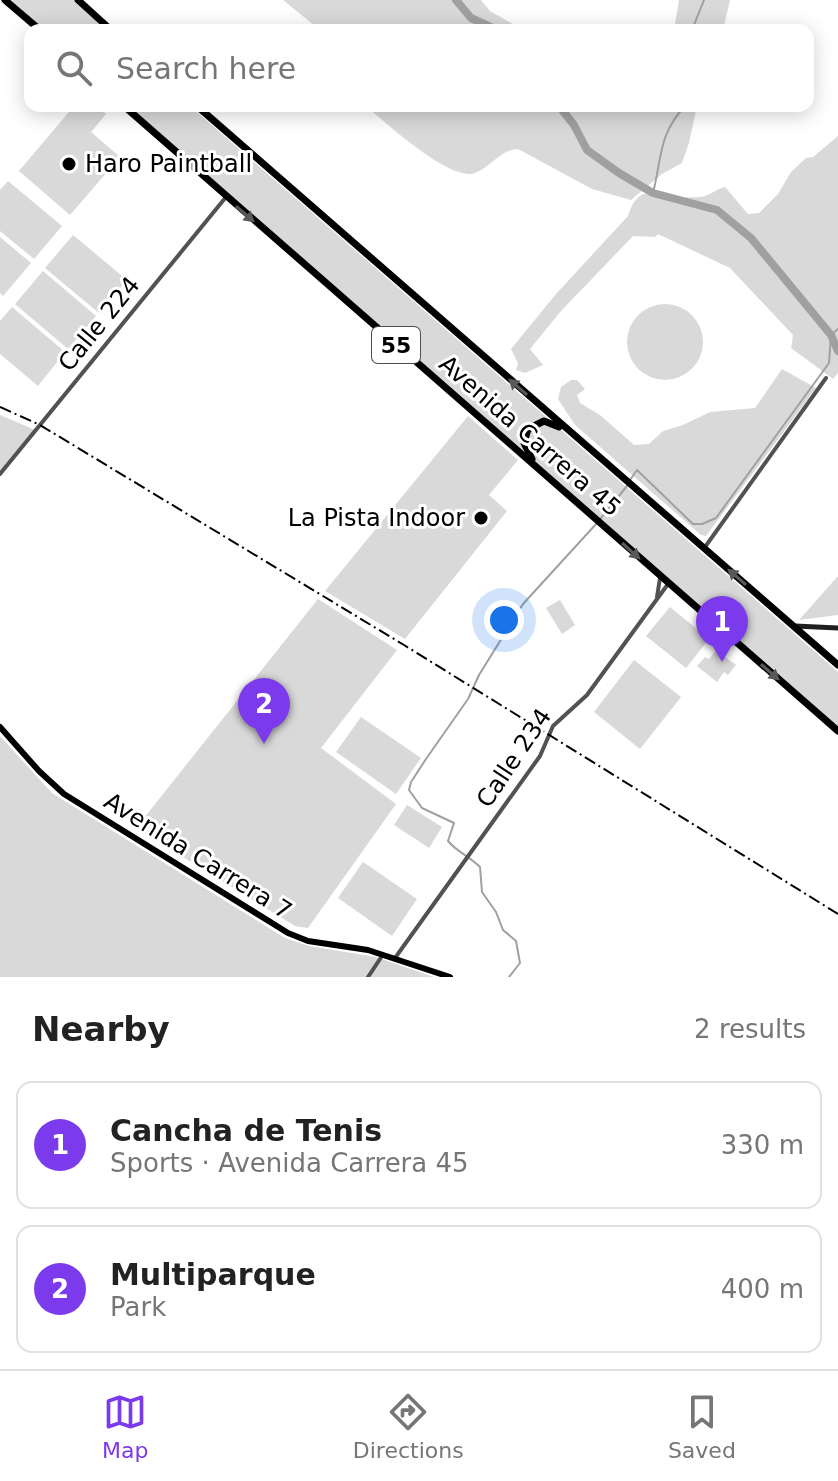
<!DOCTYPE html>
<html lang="en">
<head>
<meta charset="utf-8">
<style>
	:root { --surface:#fff; --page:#f2f2f2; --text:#222; --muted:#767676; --line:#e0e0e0; --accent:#7c3aed }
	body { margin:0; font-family:"DejaVu Sans",sans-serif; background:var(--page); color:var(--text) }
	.you { position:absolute; left:504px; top:620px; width:28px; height:28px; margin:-20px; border:6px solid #fff; border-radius:50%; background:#1a73e8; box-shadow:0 0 0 12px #1a73e833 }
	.badge { display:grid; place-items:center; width:52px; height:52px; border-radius:50%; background:var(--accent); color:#fff; font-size:26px; font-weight:700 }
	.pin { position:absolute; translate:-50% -66px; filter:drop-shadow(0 2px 4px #0008) }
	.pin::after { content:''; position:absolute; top:42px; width:28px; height:24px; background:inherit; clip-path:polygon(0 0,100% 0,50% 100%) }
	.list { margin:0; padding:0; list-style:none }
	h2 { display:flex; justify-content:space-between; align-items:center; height:104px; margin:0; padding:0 32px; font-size:34px }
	h2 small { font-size:26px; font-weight:400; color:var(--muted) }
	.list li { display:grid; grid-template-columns:52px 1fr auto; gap:24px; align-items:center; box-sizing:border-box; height:128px; margin:0 16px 16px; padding:0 16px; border:2px solid var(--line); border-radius:16px }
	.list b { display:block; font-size:30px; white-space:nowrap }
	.list p { margin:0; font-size:26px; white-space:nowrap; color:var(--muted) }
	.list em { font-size:26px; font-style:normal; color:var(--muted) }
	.icon { flex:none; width:44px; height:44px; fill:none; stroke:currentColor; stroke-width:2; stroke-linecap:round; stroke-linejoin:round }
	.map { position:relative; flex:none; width:838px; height:977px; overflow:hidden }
	.search { position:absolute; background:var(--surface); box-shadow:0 4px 20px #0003; left:24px; right:24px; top:24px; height:88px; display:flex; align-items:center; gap:20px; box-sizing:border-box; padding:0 28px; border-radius:16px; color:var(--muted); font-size:30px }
	.sheet { height:392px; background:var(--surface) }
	nav { display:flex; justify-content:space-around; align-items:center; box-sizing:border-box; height:112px; border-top:2px solid var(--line); background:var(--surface); font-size:22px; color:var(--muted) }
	nav a { display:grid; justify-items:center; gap:4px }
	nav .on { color:var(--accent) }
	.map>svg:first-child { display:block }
	.green { fill:#d9d9d9 }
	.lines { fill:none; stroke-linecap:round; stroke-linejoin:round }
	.stream { stroke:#a0a0a0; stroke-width:2 }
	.river { stroke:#a0a0a0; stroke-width:8 }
	.street { stroke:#525252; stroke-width:4 }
	.secondary { stroke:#1f1f1f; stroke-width:5 }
	.primary { stroke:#000; stroke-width:6 }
	.highway { stroke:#000; stroke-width:7 }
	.rail { stroke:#000; stroke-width:2; stroke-dasharray:12 4 2 4; stroke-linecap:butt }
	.oneway { fill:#595959 }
	.poi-dot { fill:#000; stroke:#fff; stroke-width:3 }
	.labels { text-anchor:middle; stroke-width:6; stroke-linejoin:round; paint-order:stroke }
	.shield { fill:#fff; stroke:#4c4c4c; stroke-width:2 }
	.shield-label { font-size:22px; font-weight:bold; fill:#000 }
	.poi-label { font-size:24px; fill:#000; stroke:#fff; text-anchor:start }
	.street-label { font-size:24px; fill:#000; stroke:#fff }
</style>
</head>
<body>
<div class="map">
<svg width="838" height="977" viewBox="0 0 838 977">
	<rect width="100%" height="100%" fill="#fff"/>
	<g class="green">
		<path d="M11 0H73L106 30H45Z"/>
		<path d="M283 0H481L490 11 523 30H320Z"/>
		<path d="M679 0H730L723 30H674Z"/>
		<path d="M74 106H97L106 114 91 132 120 157 70 215 19 171Z"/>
		<path d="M128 106H190L838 672V727Z"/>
		<path d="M366 106H697L689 143 682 163 662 174 631 200 592 189 518 149C500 150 491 167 475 173 450 182 385 122 366 106Z"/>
		<path d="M838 136V373L833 379 791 348 793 335 730 268 658 234 655 237 633 236 561 311 530 349 543 365 525 373 516 370 518 363 511 349 556 294 628 216C637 188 649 191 674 196 682 198 692 197 701 197 709 196 716 189 725 187L748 214 759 213 778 194 791 172 806 158 813 157Z"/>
		<path d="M8 181 62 226 34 259 0 231V190Z"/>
		<path d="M73 235 127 280 99 313 45 268Z"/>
		<path d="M0 237 31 263 3 296 0 293Z"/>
		<path d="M43 271 96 316 68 349 15 304Z"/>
		<circle cx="665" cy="342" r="38"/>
		<path d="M12 307 65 352 38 386 0 354V321Z"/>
		<path d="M782 369 816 388 706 536 701 535 575 425 558 399 561 387 571 380H577L585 389 577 395 580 403 600 415 634 445 649 444 663 431 683 425 710 412 755 408Z"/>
		<path d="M0 415 35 430 0 472Z"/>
		<path d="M468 416 518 460 489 495 507 511 405 639 325 591Z"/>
		<path d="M838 576V615L799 620Z"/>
		<path d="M318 599 397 650 321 748 396 804 308 928 295 926 136 828Z"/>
		<path d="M560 600 575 625 562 634 546 608Z"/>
		<path d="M670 607 709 639 686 668 646 636Z"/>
		<path d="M716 650 736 665 728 675 724 672 717 682 697 666 705 657 709 659Z"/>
		<path d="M634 660 681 697 640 749 594 712Z"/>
		<path d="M361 717 421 758 396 794 336 752Z"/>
		<path d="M0 736 52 793 285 938 309 946 376 957 434 977H0Z"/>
		<path d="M407 805 442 827 429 848 394 825Z"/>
		<path d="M363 862 417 899 392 936 338 898Z"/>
	</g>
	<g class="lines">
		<g class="stream">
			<path d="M692 30 704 0"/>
			<path d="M653 193C662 158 658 135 685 106"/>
			<path d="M630 480 637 470 693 524H702L716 518 829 363 831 335 838 329"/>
			<path d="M601 518 627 486"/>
			<path d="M509 977 520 963 516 941 503 930 496 912 482 892 480 867C469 856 457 852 448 841L454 823 422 808 409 790 411 782 426 759 468 699 479 675 523 604 597 523"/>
		</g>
		<g class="river">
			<path d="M456 0 471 18 497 30"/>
			<path d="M559 106 574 125 587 150 619 173 653 193 717 210 751 238 831 335 838 351"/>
		</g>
		<g class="street">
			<path d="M0 474 226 197"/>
			<path d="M705 547 826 378"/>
			<path d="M657 597 660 578"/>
			<path d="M395 958 540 756 553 726 587 695 668 584"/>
			<path d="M368 977 382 956"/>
		</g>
		<path class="secondary" d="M795 626 838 628"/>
		<path class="primary" d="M0 727 39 771 64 794 288 933 308 941 368 950 450 977"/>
		<g class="highway">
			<path d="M5 0 40 30"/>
			<path d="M78 0 111 30"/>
			<path d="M124 106 838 731"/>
			<path d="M197 106 838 665"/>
			<path d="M532 459 524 443 528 429 544 421 559 427"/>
		</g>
		<path class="rail" d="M0 407 40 425 404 645 838 914"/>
	</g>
	<defs><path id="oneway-solid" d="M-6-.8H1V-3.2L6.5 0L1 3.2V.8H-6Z" transform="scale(2)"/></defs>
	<g class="oneway">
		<use href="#oneway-solid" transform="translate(245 214) rotate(41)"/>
		<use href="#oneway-solid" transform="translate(518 387) rotate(-139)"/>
		<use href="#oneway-solid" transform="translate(631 551) rotate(42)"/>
		<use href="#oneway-solid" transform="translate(737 577) rotate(-139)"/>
		<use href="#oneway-solid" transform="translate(770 672) rotate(41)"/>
	</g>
	<g class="poi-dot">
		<circle cx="69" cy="164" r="8"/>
		<circle cx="481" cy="518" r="8"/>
	</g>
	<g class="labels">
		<rect class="shield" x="372" y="327" width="48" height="36" rx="6"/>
		<g class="shield-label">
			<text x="396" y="353">55</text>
		</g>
		<g class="poi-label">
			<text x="85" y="172">Haro Paintball</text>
			<text x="465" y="526" text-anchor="end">La Pista Indoor</text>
		</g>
		<g class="street-label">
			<text transform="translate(99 324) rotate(-51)" y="8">Calle 224</text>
			<text transform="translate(530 436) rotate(41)" y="8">Avenida Carrera 45</text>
			<text transform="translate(514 758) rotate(-56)" y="8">Calle 234</text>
			<text transform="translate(198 856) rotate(32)" y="8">Avenida Carrera 7</text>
		</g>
	</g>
</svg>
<div class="you"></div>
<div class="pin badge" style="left:722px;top:662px">1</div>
<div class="pin badge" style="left:264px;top:744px">2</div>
<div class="search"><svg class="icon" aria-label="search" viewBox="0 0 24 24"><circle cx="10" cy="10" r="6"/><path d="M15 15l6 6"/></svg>Search here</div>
</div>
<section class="sheet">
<h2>Nearby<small>2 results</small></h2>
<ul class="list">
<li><span class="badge">1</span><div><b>Cancha de Tenis</b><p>Sports · Avenida Carrera 45</p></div><em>330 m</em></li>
<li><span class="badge">2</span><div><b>Multiparque</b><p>Park</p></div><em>400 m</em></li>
</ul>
</section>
<nav>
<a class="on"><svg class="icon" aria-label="map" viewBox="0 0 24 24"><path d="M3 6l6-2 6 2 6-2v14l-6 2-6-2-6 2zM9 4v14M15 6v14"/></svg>Map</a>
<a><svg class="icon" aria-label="directions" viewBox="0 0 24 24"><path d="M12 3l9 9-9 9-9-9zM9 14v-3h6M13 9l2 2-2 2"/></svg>Directions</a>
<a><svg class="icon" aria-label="saved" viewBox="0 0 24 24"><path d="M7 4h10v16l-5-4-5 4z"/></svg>Saved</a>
</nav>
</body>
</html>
